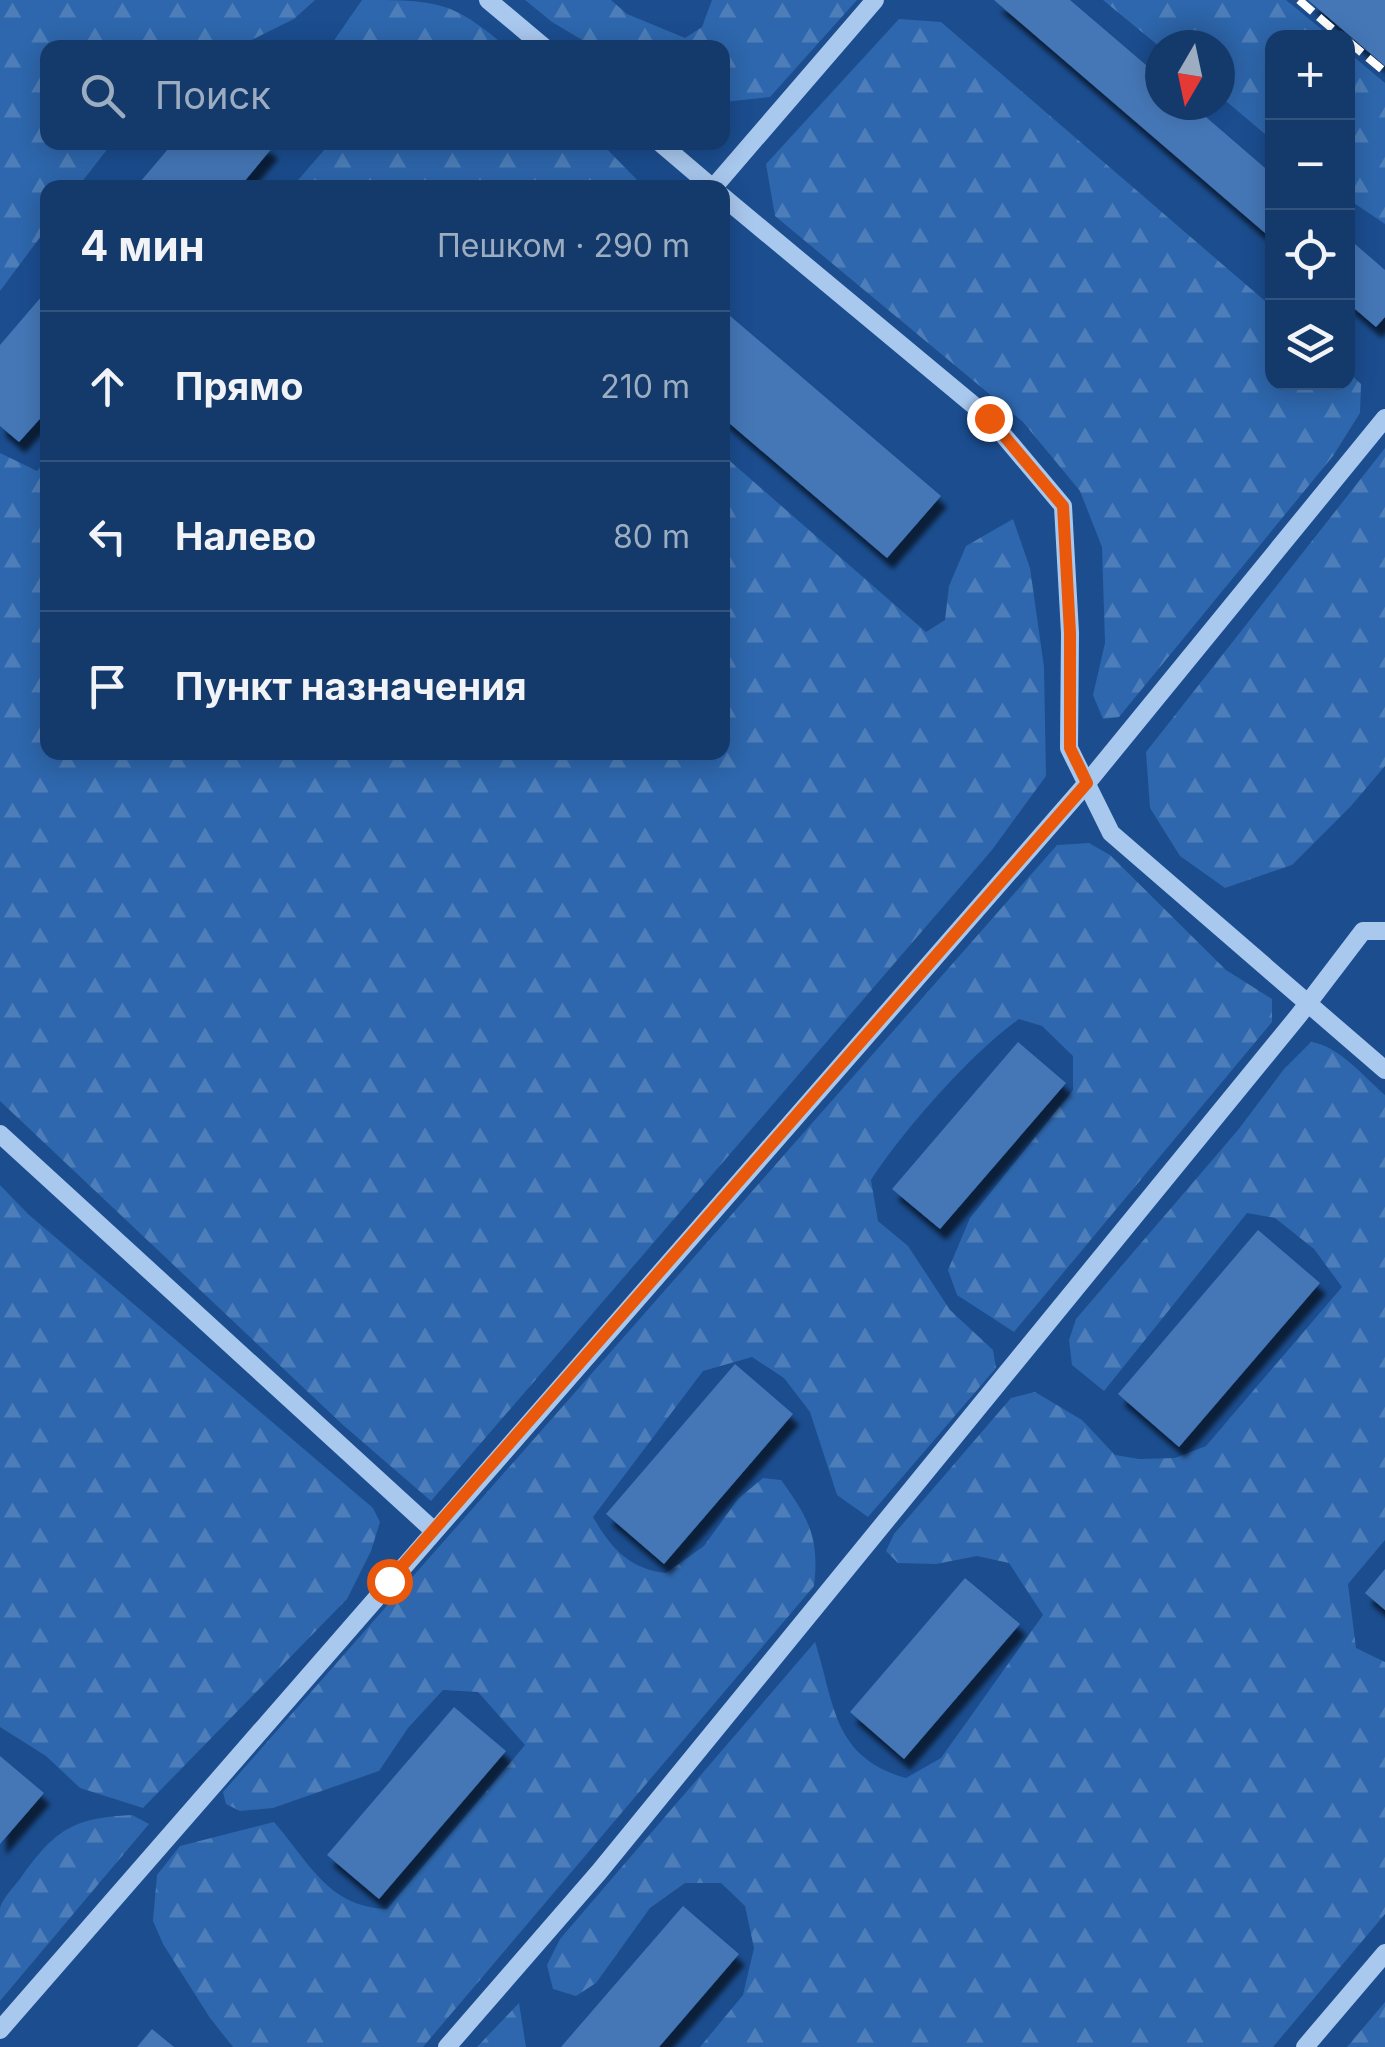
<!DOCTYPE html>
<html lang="ru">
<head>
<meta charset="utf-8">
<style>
	:root { --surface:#143a6b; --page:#214573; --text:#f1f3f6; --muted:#9dadc1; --line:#33547e }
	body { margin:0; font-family:Inter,sans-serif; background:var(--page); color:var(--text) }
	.controls { position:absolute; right:30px; top:30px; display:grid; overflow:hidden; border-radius:20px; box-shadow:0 5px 25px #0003 }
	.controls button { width:90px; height:90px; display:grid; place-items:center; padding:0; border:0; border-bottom:2px solid var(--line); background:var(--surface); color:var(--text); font:50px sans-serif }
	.compass { position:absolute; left:1145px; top:30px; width:90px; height:90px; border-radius:50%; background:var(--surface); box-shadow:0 5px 25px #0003; rotate:189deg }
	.stop { position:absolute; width:30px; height:30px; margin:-22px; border:8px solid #ea580c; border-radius:50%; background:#fff }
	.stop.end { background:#ea580c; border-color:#fff; box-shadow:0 2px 10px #0008 }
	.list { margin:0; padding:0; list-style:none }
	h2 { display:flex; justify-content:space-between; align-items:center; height:130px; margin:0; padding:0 40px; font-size:42px }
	h2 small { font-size:32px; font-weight:400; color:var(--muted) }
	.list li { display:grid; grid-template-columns:65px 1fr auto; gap:30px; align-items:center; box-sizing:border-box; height:150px; padding:0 40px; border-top:2px solid var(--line) }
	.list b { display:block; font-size:38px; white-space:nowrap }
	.list em { font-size:32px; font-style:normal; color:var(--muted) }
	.icon { flex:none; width:55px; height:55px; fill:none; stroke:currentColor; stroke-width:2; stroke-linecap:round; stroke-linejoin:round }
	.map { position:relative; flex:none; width:1385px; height:2047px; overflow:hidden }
	.search { position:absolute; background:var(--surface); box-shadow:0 5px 25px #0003; left:40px; top:40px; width:690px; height:110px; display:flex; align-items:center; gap:25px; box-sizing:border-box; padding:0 35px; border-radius:20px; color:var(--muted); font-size:38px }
	.panel { position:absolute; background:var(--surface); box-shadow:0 5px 25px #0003; left:40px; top:180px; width:690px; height:580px; border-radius:20px }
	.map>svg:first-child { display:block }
	.forest { fill:url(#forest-firs) }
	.building { fill:#4477b7; filter:url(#shadow) }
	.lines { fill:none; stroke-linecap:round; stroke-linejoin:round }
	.minor { stroke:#a9c8ee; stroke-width:18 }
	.rail { stroke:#fff; stroke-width:8; stroke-dasharray:18 8; stroke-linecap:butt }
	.route { stroke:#ea580c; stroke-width:12 }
</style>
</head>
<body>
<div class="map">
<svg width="1385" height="2047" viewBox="0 0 1385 2047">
	<defs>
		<pattern id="forest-firs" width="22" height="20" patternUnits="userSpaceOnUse" patternTransform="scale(2.5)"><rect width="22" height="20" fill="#2e67ad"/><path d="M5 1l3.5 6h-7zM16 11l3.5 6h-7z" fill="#4d7eb9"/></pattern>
		<filter id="shadow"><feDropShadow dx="6" dy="11" stdDeviation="2.5" flood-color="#0009"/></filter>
	</defs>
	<rect width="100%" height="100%" fill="#1b4d8f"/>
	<g class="forest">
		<path d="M0 0H315L294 19 237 47 48 48V142L112 143 78 187 48 188 47 228 0 291Z"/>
		<path d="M362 0C434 0 452 0 506 47H334L335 39Z"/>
		<path d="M525 0H611L627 14 685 38 702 27 712 0H857L770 97 723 102 722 48 594 47 552 22Z"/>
		<path d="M1103 0H1286L1331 37 1272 38V140L1220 96V45L1160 47Z"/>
		<path d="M899 19 941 22 1272 307V382H1348V372L1361 384 1360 413 1333 456 1119 717 1103 719 1093 695 1105 643 1102 547 1080 491 1023 422 775 216 766 164Z"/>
		<path d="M1348 52 1385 83V224L1348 199Z"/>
		<path d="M331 142 601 143 644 187H292Z"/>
		<path d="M1385 448V766L1351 806 1292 865 1225 888 1180 856 1150 808 1146 752Z"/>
		<path d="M0 453 37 471 47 460 48 752H722L723 455 926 632 945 620 949 586 966 546 1013 519 1030 568 1044 667 1046 776 992 850 431 1501 343 1425 0 1101Z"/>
		<path d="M1089 843 1110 855 1226 970 1272 999V1022L1014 1332 957 1295 948 1270 970 1218 1073 1090V1056L1042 1026 1019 1019C971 1053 903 1131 871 1180L878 1221 908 1246 950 1310 993 1350 996 1368 868 1517 837 1495 810 1412 784 1378 752 1357 703 1371 593 1517C611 1548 629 1569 666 1573L704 1546 738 1499 763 1478 781 1480C808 1517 820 1538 814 1586L423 2047H233L210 2018 163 1944 153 1921 157 1875 180 1846 274 1822C309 1862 328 1907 387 1909L525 1745 478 1692 443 1690 408 1728 379 1771 273 1808 240 1811 226 1804 223 1792 1057 845Z"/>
		<path d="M1311 1042C1338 1045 1365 1078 1385 1095V1540L1348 1584 1356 1648 1385 1662V1914L1273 2047H700L743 1995 754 1948 745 1906 721 1883H685L650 1908 596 1983 576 1996 553 1989 547 1965 560 1939 815 1642C835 1704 832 1757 906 1778L941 1758 1043 1615 1009 1563 977 1556 936 1564 898 1563 886 1551 894 1534 1011 1398 1035 1392 1082 1420 1115 1455 1139 1459 1175 1458 1206 1446 1342 1287 1314 1249 1275 1218 1247 1213 1104 1391 1072 1365 1069 1340 1076 1319 1238 1130 1284 1069Z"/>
		<path d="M0 1185 28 1214 373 1508 380 1522 371 1551 347 1599 143 1808 80 1788 46 1756 0 1727Z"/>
		<path d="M132 1815 149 1824 0 2001C0 1982 0 1922 0 1908 3 1897 16 1885 22 1876 56 1829 73 1818 132 1815Z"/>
		<path d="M1385 2002V2047H1347Z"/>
		<path d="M519 2003 526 2047H477Z"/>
	</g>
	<g class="building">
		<path d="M994 0H1070L1160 77V105H1192L1272 174V239Z"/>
		<path d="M1308 0H1385V66Z"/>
		<path d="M174 142H265L272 148 239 188H135Z"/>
		<path d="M1348 238 1385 270V317L1376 327 1348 303Z"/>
		<path d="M48 289V410L19 442 0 426V345Z"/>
		<path d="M722 309 941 496 887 558 722 417Z"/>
		<path d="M1018 1042 1066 1083 940 1229 892 1189Z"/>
		<path d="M1258 1230 1320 1283 1179 1447 1118 1394Z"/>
		<path d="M735 1364 793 1414 664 1564 606 1514Z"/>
		<path d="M1385 1569V1610L1365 1593Z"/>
		<path d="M965 1578 1020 1624 904 1759 850 1712Z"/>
		<path d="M454 1707 506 1751 379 1899 327 1855Z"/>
		<path d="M0 1756 44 1793 0 1844Z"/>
		<path d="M683 1906 739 1954 659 2047H561Z"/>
		<path d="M152 2029 174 2047H137Z"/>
	</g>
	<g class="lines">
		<g class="minor">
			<path d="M488 0 545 48"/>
			<path d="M659 142 713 188"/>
			<path d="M713 188 875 0"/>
			<path d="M722 196 989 418 1063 506 1070 633 1069 748 1111 833 1385 1070"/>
			<path d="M0 1134 433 1530"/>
			<path d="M0 2030 1087 783 1385 418"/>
			<path d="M447 2047 599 1872 1299 1015 1363 931H1385"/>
			<path d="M1305 2047 1385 1953"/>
		</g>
		<g class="rail">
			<path d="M1299 0 1343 38"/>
			<path d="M1348 41 1385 72"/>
		</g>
	</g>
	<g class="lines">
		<path class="route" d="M389 1581 1087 783 1070 748V633L1063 506 989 418"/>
	</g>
</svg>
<div class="controls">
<button>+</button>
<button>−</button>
<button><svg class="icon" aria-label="locate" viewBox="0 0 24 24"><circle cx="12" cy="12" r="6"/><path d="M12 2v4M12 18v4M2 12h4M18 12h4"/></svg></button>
<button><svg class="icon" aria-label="layers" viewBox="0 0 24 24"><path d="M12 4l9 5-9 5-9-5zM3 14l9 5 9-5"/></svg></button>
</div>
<svg class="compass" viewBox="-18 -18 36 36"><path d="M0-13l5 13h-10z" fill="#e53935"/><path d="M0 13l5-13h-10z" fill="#9dadc1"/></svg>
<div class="stop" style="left:389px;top:1581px"></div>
<div class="stop end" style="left:989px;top:418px"></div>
<div class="search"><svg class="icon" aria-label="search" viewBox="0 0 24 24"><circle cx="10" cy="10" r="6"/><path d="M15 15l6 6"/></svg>Поиск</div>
<section class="panel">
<h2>4 мин<small>Пешком · 290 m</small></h2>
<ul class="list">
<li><svg class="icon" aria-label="ahead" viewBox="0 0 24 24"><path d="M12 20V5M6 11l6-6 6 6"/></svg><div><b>Прямо</b></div><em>210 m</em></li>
<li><svg class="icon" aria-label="left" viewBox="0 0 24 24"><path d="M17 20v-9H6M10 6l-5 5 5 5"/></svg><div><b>Налево</b></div><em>80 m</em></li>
<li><svg class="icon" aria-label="arrive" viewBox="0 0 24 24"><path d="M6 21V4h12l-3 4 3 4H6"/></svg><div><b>Пункт назначения</b></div></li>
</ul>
</section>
</div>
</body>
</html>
